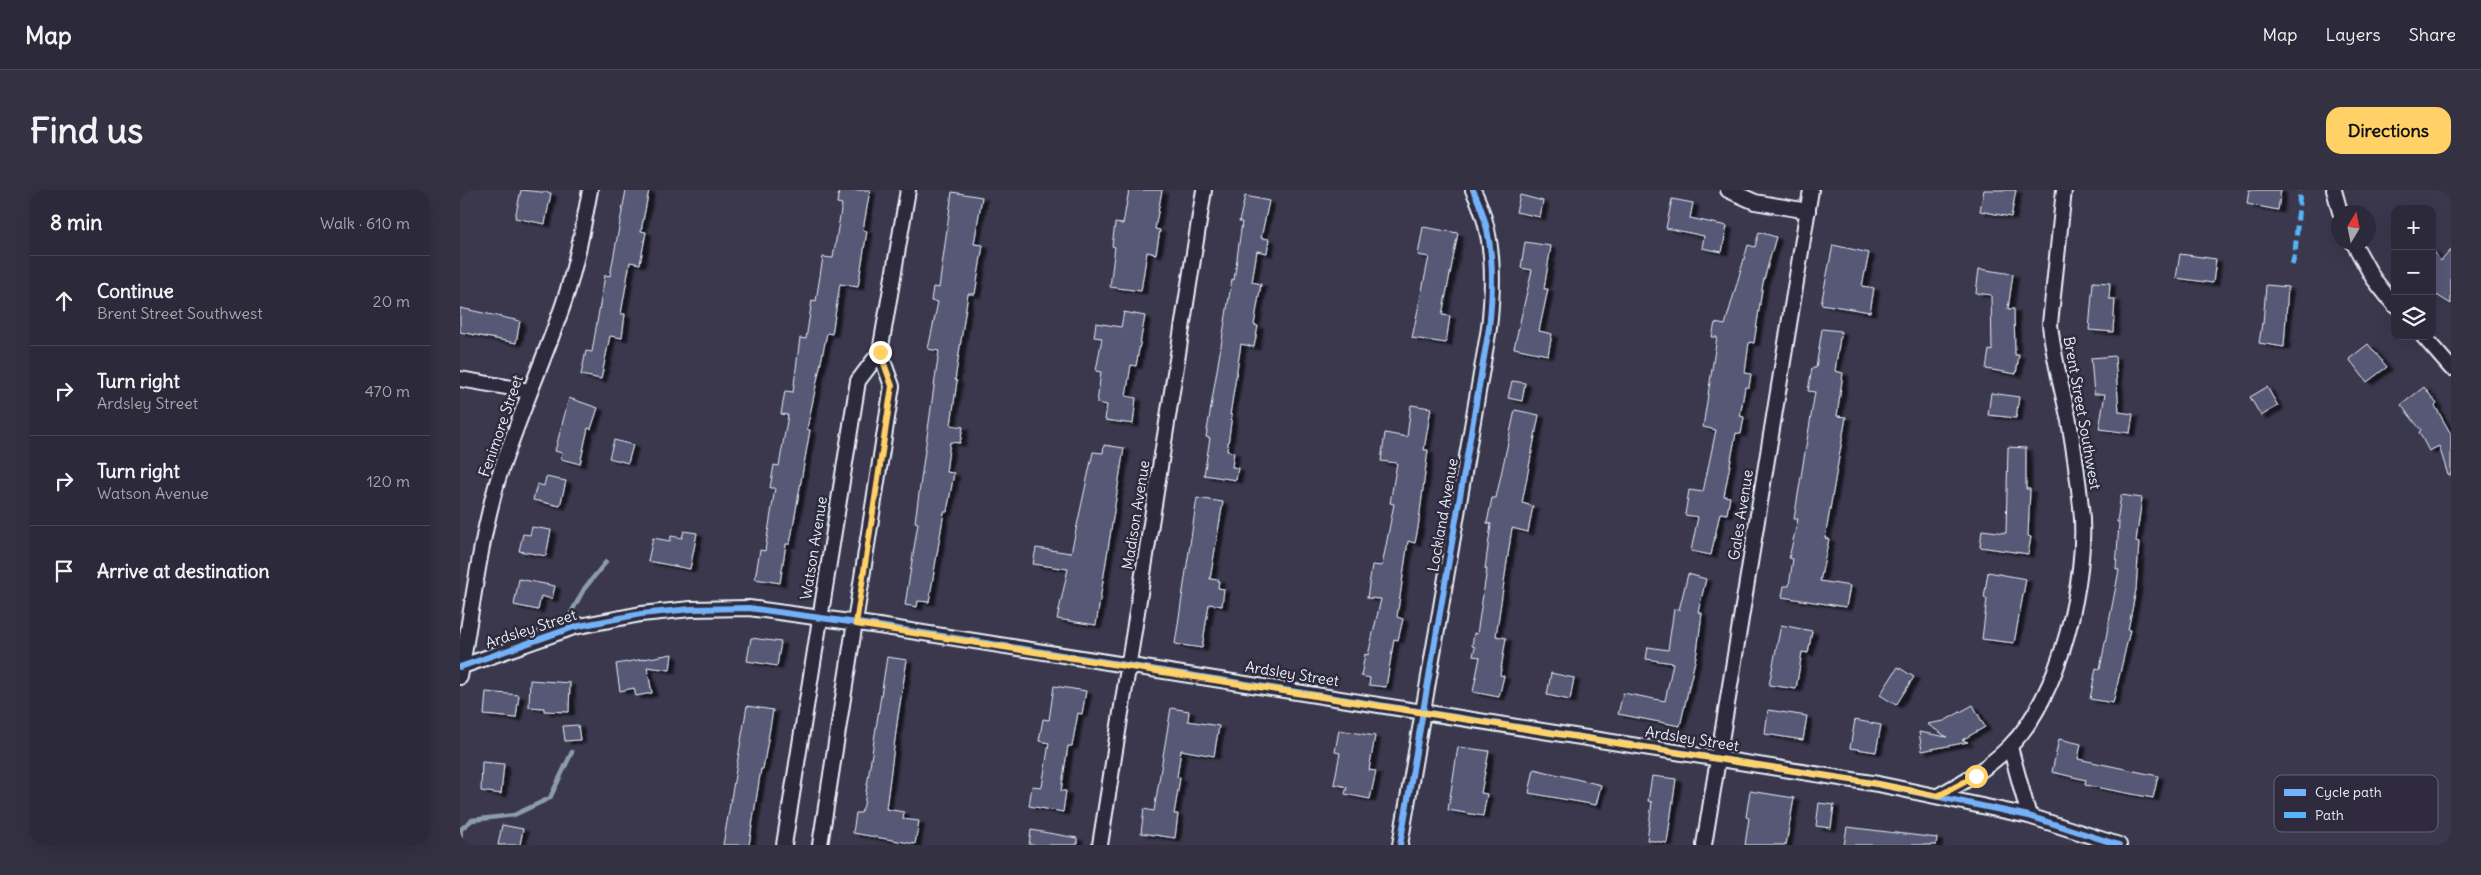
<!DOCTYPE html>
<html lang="en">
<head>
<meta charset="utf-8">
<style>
	:root { --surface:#2c2a3a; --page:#343242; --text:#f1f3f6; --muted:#a6a7af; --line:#484654; --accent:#ffd166 }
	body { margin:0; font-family:Delius,sans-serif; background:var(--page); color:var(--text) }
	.controls { position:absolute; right:15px; top:15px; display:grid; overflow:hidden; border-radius:10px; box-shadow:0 5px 20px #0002 }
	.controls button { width:45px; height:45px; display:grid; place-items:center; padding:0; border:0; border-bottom:1px solid var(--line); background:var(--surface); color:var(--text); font:25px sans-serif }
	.compass { position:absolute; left:1871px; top:15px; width:45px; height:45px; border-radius:50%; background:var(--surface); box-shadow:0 5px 20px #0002; rotate:10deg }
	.stop { position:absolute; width:15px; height:15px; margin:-11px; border:4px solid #ffd166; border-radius:50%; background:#fff }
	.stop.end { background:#ffd166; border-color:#fff; box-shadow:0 1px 5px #0008 }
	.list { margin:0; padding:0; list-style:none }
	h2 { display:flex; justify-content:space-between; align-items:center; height:65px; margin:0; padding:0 20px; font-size:21px }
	h2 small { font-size:16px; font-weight:400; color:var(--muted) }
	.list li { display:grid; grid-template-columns:32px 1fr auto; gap:15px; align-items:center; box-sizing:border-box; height:90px; padding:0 20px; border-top:1px solid var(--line) }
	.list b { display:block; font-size:19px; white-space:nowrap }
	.list p { margin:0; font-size:16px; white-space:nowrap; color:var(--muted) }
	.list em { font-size:16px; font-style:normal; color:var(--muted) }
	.icon { flex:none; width:28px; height:28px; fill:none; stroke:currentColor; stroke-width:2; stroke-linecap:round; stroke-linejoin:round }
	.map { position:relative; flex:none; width:1991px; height:655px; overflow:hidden; border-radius:15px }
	header { display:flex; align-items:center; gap:30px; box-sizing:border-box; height:70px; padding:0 25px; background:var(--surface); border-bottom:1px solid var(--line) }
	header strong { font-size:24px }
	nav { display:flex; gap:28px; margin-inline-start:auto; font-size:18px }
	.intro { display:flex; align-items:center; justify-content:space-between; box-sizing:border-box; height:120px; padding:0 30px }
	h1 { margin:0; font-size:35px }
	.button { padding:12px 22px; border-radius:15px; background:var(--accent); color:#111; font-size:18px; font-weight:700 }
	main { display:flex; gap:30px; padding:0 30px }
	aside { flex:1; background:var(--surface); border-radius:15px; box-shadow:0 5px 20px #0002 }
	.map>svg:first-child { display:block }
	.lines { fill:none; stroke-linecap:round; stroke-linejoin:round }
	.stream { stroke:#8c9cac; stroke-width:4.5 }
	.building { fill:#565976; stroke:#e8f1f8; filter:url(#shadow) }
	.street-casing { stroke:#e8f1f8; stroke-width:18 }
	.street { stroke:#2f2a3d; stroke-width:14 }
	.quiet { stroke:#56b5f8; stroke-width:5; stroke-dasharray:10 5; stroke-linecap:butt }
	.cycleway-casing { stroke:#2f2a3d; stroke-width:9 }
	.cycleway { stroke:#73b2f8; stroke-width:6 }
	.route { stroke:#ffd166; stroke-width:6 }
	.labels { text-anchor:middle; stroke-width:5; stroke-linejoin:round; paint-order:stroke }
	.street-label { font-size:15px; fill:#e8f1f8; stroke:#2f2a3d }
	.key { fill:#2f2a3d; stroke:#666675; stroke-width:1 }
	.key-label { font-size:14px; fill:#e8f1f8 }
</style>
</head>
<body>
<header>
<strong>Map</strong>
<nav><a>Map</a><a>Layers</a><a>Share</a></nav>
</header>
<div class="intro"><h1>Find us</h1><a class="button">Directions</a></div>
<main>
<aside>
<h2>8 min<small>Walk · 610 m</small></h2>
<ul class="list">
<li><svg class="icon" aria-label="ahead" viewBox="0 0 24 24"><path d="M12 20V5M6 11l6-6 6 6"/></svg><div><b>Continue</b><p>Brent Street Southwest</p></div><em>20 m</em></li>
<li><svg class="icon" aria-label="right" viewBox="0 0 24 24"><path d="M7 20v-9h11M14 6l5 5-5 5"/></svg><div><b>Turn right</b><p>Ardsley Street</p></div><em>470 m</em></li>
<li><svg class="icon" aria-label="right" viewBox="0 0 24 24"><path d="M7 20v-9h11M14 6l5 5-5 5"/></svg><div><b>Turn right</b><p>Watson Avenue</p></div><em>120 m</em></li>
<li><svg class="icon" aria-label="arrive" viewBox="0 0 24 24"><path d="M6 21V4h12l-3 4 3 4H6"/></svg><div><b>Arrive at destination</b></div></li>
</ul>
</aside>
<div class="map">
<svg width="1991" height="655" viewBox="0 0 1991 655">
	<defs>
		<filter id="shadow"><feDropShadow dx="5.5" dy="3" stdDeviation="1" flood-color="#0009"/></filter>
	</defs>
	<rect width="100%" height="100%" fill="#3b384e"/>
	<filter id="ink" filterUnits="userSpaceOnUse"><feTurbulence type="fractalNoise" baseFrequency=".02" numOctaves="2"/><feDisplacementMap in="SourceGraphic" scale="10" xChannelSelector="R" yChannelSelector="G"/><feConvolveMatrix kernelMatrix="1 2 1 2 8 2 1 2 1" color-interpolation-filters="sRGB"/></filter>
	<g filter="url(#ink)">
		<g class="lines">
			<g class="stream">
				<path d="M111 423 124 399 146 372"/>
				<path d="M0 653 1 639 12 630 54 625 90 608 112 562"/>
			</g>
		</g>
		<g class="building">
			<path d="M61 0 91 3 85 34 55 28Z"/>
			<path d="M166 0H189L181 41 186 42 180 74 170 72 161 124H165L162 148 150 146 141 189 121 185 126 161 132 162 145 85 150 86Z"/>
			<path d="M379 0H410L403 40 407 41 398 97 380 94 372 144 367 143 347 239 350 240 330 354H326L320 393 295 389 300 360 305 361 315 298H310L314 275 319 276 328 225 321 224 325 201 333 202 340 148 346 149 352 110 356 111 363 67 373 68 382 14 377 13Z"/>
			<path d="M669 0H702L695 39 700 40 696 64 687 62 681 101 650 97 655 57 652 56 655 33 663 34Z"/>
			<path d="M1524 0H1556L1551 27 1520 21Z"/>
			<path d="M1789 0H1821L1818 20 1787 14Z"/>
			<path d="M492 2 522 7 514 54 523 55 515 104H508L495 190 497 191 491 235 503 237 500 253 490 252 486 282 494 283 487 322H484L469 412 458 411 457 417 445 415 458 333 455 332 479 161 468 159 478 112 471 111 473 97 479 98Z"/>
			<path d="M1060 5 1083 11 1080 27 1056 22Z"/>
			<path d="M785 6 809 11 801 48 809 49 807 63 797 61 792 92 801 94 794 135 798 136 794 157 781 154 770 225H772L767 261 774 262 772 277 778 278 776 290 744 285 750 248 746 247 772 89 774 90 782 32H779Z"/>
			<path d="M1212 9 1233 13 1230 28 1267 36 1262 62 1242 58 1244 46 1206 38Z"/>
			<path d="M963 37 998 43 982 125 990 126 986 153 952 148 969 67 958 65Z"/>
			<path d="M1299 42 1316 47 1303 93 1294 153 1289 152 1285 183 1291 184 1289 197H1285L1280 226 1284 227 1281 244 1276 243 1264 306 1270 307 1267 324 1260 323 1251 365 1231 361 1238 327 1225 325 1229 300 1243 302 1256 240 1243 237 1257 147H1252L1255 133 1265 135 1288 55 1295 57Z"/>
			<path d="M1065 52 1091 56 1084 99H1088L1079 141 1092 144 1088 165 1054 158 1072 80 1061 78Z"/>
			<path d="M1373 55 1409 63 1402 96 1414 98 1410 122 1361 114Z"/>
			<path d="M1972 59 1981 71 1991 60V114L1972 102Z"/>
			<path d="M1720 64 1756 69 1753 93 1716 88Z"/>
			<path d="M1519 79 1553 84 1548 119H1554L1555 165H1559L1556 184 1526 179 1529 160 1532 161 1531 105 1516 103Z"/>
			<path d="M1633 92 1650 93 1649 109H1655L1653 142 1629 140Z"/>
			<path d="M1806 95 1828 97 1824 157 1799 153 1802 133 1803 134Z"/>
			<path d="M0 118 60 131 56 153 0 142Z"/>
			<path d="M664 122 685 126 676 176 671 175 666 206 676 208 673 234 645 230 647 215 637 213 641 182 636 181 642 148 634 147 636 133 661 137Z"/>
			<path d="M1362 139 1381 141 1375 181 1383 183 1377 226 1386 227 1365 348 1369 349 1360 391 1390 396 1386 417 1322 407 1324 396H1329L1333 369 1329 368 1338 329H1334L1355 202 1348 201 1352 178H1356Z"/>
			<path d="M1908 154 1927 177 1907 192 1889 169Z"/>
			<path d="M1655 166 1659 222 1673 224 1670 243 1639 239 1645 204H1634L1631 168Z"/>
			<path d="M1052 191 1065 193 1062 211 1048 208Z"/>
			<path d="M1807 197 1818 216 1801 226 1790 207Z"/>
			<path d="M1964 197 1977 214 1975 216 1991 244V285H1988L1979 256 1969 261 1959 242 1961 240 1941 215Z"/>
			<path d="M1531 203 1559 207 1556 228 1528 225Z"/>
			<path d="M109 208 138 218 131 239 128 238 120 274 101 269 102 263 95 261Z"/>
			<path d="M951 215 971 218 964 260H968L958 338 955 353 948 351 937 427 943 429 938 450 934 449 926 497 909 495 910 488 901 486 905 464 908 465 921 409 907 408 912 375 922 376 934 314 930 313 937 273 921 271 925 243 947 247Z"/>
			<path d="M1055 220 1079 225 1062 313 1073 316 1068 342 1052 338 1036 446 1046 448 1040 485 1044 486 1039 507 1013 502 1020 467 1013 466 1015 457 1012 456 1014 443 1017 444 1027 379H1025L1031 334 1027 333 1032 308H1036Z"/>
			<path d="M154 250 173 255 168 273 149 268Z"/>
			<path d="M644 255 664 258 636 435 597 429 608 379 573 374 576 358 611 363 633 262 643 263Z"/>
			<path d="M1548 257 1566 258V299H1570L1568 346 1571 347 1568 364 1520 357 1522 340 1546 343Z"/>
			<path d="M86 287 106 291 100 316 73 310 77 294 84 296Z"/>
			<path d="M1661 305 1682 308 1676 351 1679 352 1676 400 1668 440H1670L1653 513 1630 509 1636 478 1640 479 1659 380 1656 379 1659 332H1657Z"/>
			<path d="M737 308 763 312 750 389 759 390 758 398 764 399 762 416 749 414 742 458 715 454Z"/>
			<path d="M72 337 91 340 86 366 59 361 63 344 70 345Z"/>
			<path d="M224 341 237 343 230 379 188 371 193 348 210 351 211 346 222 348Z"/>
			<path d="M1528 382 1566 389 1554 453 1522 449 1527 409 1524 408Z"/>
			<path d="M1228 384 1246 389 1238 422 1242 423 1237 462 1220 536 1158 524 1163 503 1205 511 1213 473 1186 469 1188 457 1208 460 1214 419 1219 420Z"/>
			<path d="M59 389 95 396 92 409 81 406 78 420 54 415Z"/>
			<path d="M1321 435 1352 441 1348 463 1342 462 1336 499 1309 495Z"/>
			<path d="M291 448 321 452 317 476 287 471Z"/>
			<path d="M212 464 210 480 187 477 192 503 176 506 174 498 160 501 156 474Z"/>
			<path d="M427 467 447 470 438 526 426 619 444 622 443 629 459 631 455 654 393 643 396 623H401L404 615Z"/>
			<path d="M1438 477 1454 487 1436 515 1420 505Z"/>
			<path d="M1091 483 1114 488 1110 510 1087 505Z"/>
			<path d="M70 490 110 493 109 522 84 521V518L69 517Z"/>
			<path d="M594 496 626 501 622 524 618 523 612 556H608L601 601H606L603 622 569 616 572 596 582 597 589 553 579 551 583 529 589 530Z"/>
			<path d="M26 502 59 505 56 528 24 525Z"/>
			<path d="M1513 515 1525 537 1502 550 1508 552 1462 561 1459 542 1487 547 1467 534 1484 531Z"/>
			<path d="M287 516 313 520 303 579H301L289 655H263Z"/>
			<path d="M711 518 729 521 728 531 759 536 754 566 721 560 717 587 720 588 714 624H718L715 648 681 643 684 619 694 621Z"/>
			<path d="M1308 520 1347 526 1343 550 1305 544Z"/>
			<path d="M1395 530 1421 535 1416 562 1390 558Z"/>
			<path d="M118 535 120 550 105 551 103 536Z"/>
			<path d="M879 540 915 546 909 580 916 581 910 609 885 604 887 597 874 594 880 563 875 562Z"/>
			<path d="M1599 549 1621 554 1618 569 1698 586 1693 608 1625 595 1626 590 1592 582Z"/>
			<path d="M998 557 1029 561 1021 603 1027 604 1023 626 988 620Z"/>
			<path d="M22 572 44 574 41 604 21 601Z"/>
			<path d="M1074 579 1141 595 1136 615 1069 603Z"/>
			<path d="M1192 586 1216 589 1207 653 1187 650 1192 612 1188 611Z"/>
			<path d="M1290 601 1334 608 1326 655H1285L1289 628 1286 627Z"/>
			<path d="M1359 613 1374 615 1371 638 1356 636Z"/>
			<path d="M42 635 63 639 60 655H38Z"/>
			<path d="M1387 637 1477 648 1476 655H1384Z"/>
			<path d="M571 640 617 648V655H569Z"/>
		</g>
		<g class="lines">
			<g class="street-casing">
				<g id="street">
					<path d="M1268 0 1295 12 1348 21"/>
					<path d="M1874 0 1880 22"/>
					<path d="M1893 52 1913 88 1935 116"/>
					<path d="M1963 146 1991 178"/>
					<path d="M0 189 69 201"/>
					<path d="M0 477 114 437 181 424 231 419 289 418 419 436 1418 594 1569 626 1659 655"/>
					<path d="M0 487C12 421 19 354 38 289 57 230 83 173 103 115 116 77 123 38 130 0"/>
					<path d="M1550 557 1569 626"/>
					<path d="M1478 606C1504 592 1528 578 1549 557 1600 508 1629 385 1621 317 1618 288 1614 259 1609 231 1602 198 1593 167 1590 134L1604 0"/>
					<path d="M324 655 398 191 420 162 448 0"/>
					<path d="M360 655 432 196 420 162"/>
					<path d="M640 655 744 0"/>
					<path d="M940 655 1029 138C1034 92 1035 43 1013 0"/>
					<path d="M1244 655 1351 0"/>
				</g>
			</g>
			<use href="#street" class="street"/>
			<path class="quiet" d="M1832 75 1835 64 1840 0"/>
			<g class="cycleway-casing">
				<g id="cycleway">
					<path d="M0 477 114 437 181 424 231 419 289 418 419 436 1418 594 1569 626 1659 655"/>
					<path d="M940 655 1029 138C1034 92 1035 43 1013 0"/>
				</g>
			</g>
			<use href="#cycleway" class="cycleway"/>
		</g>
	</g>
	<g class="lines" filter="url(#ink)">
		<path class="route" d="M420 162 432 196 396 434 1418 594 1478 606 1516 586"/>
	</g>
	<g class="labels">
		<g class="street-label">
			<text transform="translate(1622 223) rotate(80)" y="5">Brent Street Southwest</text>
			<text transform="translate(41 236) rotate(-71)" y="5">Fenimore Street</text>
			<text transform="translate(676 325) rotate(-81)" y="5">Madison Avenue</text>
			<text transform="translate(983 325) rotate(-80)" y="5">Lockland Avenue</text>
			<text transform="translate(1281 325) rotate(-81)" y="5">Gales Avenue</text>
			<text transform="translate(354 358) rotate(-81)" y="5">Watson Avenue</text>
			<text transform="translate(71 439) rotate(-18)" y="5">Ardsley Street</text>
			<text transform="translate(832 484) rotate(9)" y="5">Ardsley Street</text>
			<text transform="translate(1232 549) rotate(9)" y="5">Ardsley Street</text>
		</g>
	</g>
	<rect x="1814" y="585" width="164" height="57" rx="8" class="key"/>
	<rect x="1824" y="599" width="22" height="7" fill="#73b2f8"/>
	<rect x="1824" y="622" width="22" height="6" fill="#56b5f8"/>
	<g class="key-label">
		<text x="1855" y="607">Cycle path</text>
		<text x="1855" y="630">Path</text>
	</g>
</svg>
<div class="controls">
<button>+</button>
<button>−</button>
<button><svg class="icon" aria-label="layers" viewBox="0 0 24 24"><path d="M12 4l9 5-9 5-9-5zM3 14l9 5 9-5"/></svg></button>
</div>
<svg class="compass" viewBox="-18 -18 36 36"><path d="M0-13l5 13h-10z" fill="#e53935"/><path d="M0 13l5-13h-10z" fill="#a6a7af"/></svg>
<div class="stop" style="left:1516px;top:586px"></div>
<div class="stop end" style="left:420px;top:162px"></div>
</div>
</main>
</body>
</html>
